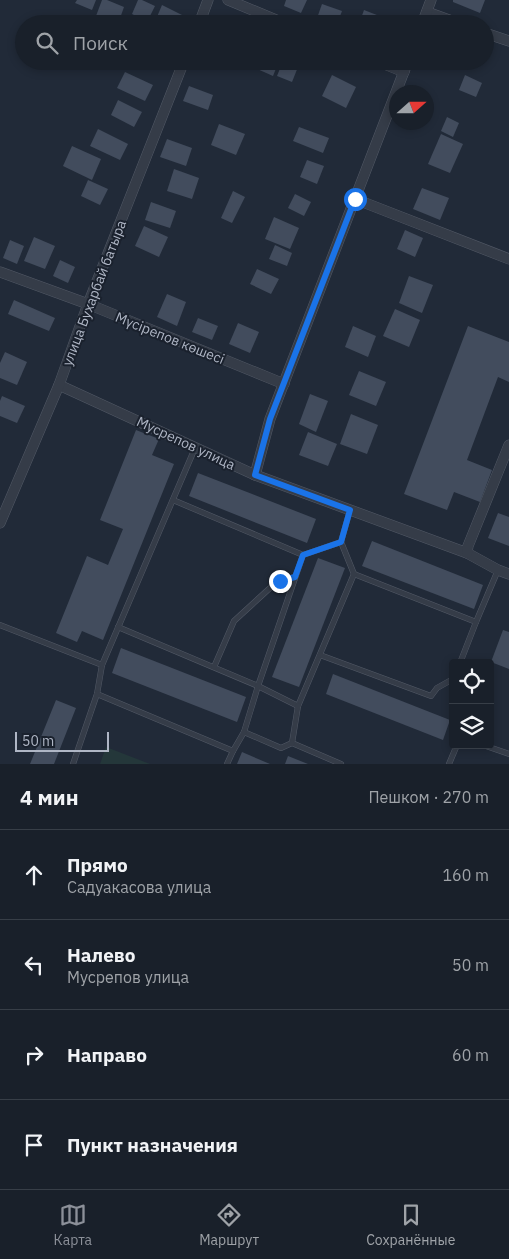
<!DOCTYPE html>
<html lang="ru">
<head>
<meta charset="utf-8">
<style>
	:root { --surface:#19202a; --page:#262d36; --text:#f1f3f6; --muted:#9fa3a8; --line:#373e47; --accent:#8c9099 }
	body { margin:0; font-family:"IBM Plex Sans",sans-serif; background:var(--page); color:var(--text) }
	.controls { position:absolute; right:15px; bottom:15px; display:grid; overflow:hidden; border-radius:5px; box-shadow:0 2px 8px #0003 }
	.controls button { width:45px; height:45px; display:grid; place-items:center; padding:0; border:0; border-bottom:1px solid var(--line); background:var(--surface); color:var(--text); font:25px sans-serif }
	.compass { position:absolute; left:389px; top:85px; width:45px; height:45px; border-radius:50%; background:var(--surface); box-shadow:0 2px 8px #0003; rotate:69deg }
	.scale { position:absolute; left:15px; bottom:12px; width:94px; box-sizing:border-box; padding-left:5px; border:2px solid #afb6c5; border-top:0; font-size:14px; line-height:18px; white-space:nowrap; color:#afb6c5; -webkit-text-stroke:4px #1a212d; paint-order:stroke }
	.stop { position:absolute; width:15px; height:15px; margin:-11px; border:4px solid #1a73e8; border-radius:50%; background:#fff }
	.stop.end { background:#1a73e8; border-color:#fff; box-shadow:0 1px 5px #0008 }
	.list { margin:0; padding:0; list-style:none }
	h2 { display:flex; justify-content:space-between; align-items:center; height:65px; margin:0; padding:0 20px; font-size:21px }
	h2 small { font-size:16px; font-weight:400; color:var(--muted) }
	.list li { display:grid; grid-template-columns:32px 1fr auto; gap:15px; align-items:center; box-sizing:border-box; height:90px; padding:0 20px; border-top:1px solid var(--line) }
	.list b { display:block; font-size:19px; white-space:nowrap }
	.list p { margin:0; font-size:16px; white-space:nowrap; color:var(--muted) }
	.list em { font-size:16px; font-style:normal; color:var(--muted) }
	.icon { flex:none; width:28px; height:28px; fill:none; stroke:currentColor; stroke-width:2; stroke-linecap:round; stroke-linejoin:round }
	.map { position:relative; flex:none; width:509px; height:764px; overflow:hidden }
	.search { position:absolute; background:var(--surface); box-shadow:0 2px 8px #0003; left:15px; right:15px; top:15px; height:55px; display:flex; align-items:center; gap:12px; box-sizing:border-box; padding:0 18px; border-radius:28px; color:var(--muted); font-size:19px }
	.sheet { height:425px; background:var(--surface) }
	nav { display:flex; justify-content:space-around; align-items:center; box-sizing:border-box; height:70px; border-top:1px solid var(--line); background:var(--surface); font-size:14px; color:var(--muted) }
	nav a { display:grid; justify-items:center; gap:2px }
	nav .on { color:var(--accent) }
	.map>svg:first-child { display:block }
	.green { fill:#24373a }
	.building { fill:#424c5d }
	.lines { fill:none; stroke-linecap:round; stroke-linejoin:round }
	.lane-casing { stroke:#525966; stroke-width:6 }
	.street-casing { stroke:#525966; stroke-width:11 }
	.lane { stroke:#353c48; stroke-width:5 }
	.street { stroke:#353c48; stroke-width:10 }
	.route { stroke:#1a73e8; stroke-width:6 }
	.labels { text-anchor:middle; stroke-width:4; stroke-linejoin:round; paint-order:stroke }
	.street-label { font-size:14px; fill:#afb6c5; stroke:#1a212d }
</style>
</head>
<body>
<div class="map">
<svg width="509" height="764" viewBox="0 0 509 764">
	<rect width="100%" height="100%" fill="#212a38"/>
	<path class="green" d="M106 747 150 764H100Z"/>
	<g class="building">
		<path d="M77 0H96L92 10 75 3Z"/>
		<path d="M102 0H107L124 7 118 24H114L96 16Z"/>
		<path d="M138 0H142L155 6 147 22 132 14Z"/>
		<path d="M286 0H307L301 13 284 6Z"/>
		<path d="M453 0H485L480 13 453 2Z"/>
		<path d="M322 4 342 11 337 24H323L316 21Z"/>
		<path d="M162 5 182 15 178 24H154Z"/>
		<path d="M364 10 382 17 379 24H359Z"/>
		<path d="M258 61H279L273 76 255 68Z"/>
		<path d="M283 61H297L300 62 292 82 277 76Z"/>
		<path d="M125 72 153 85 145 101 117 88Z"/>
		<path d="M332 75 356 87 346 108 322 96Z"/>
		<path d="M465 75 482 83 476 97 459 90Z"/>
		<path d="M189 86 213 95 208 110 183 101Z"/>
		<path d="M118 100 142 112 134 127 111 115Z"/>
		<path d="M447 117 459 123 453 137 441 131Z"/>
		<path d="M219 124 245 134 236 155 211 145Z"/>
		<path d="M299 127 329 138 323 153 293 141Z"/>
		<path d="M98 129 128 144 120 160 90 146Z"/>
		<path d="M441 134 463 144 450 173 428 164Z"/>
		<path d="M167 139 192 148 186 166 160 157Z"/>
		<path d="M72 146 101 159 92 180 63 166Z"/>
		<path d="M307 160 324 166 317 184 300 177Z"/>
		<path d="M174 169 199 178 192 199 167 191Z"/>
		<path d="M88 180 108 189 100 205 81 196Z"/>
		<path d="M422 188 449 198 440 220 413 209Z"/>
		<path d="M233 191 245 197 232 223 221 218Z"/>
		<path d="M295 194 311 202 304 216 288 208Z"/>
		<path d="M151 202 176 211 170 228 145 220Z"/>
		<path d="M274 217 299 228 290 249 265 239Z"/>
		<path d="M144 226 168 237 159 257 135 246Z"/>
		<path d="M405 230 423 238 415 257 397 249Z"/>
		<path d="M34 237 55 246 45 269 24 261Z"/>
		<path d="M10 240 24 246 17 264 3 258Z"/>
		<path d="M275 245 292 253 287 266 269 259Z"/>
		<path d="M60 260 75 267 68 283 53 276Z"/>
		<path d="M257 269 279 279 271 294 250 284Z"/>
		<path d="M409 276 433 285 422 313 399 303Z"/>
		<path d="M167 294 186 302 177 326 157 317Z"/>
		<path d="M14 300 55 318 49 331 8 314Z"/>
		<path d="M395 309 420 320 409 347 383 336Z"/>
		<path d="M198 318 218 326 212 340 192 332Z"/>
		<path d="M238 323 259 332 250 353 229 344Z"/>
		<path d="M353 326 376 336 368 357 345 347Z"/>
		<path d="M468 326 509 342V382L498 377 467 460 492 470 480 502 454 492 447 510 404 494Z"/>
		<path d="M5 352 27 362 17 385 0 378V363Z"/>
		<path d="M359 371 386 382 376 406 349 395Z"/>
		<path d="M310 394 328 401 316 432 299 424Z"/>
		<path d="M2 396 25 406 17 423 0 416V401Z"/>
		<path d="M351 414 378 425 367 454 340 444Z"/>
		<path d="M136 430 159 439 152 455 174 464 103 640 82 631 77 642 56 633 87 556 108 565 123 529 100 520Z"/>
		<path d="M308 432 337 444 328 466 299 455Z"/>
		<path d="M198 473 316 519 307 543 189 496Z"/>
		<path d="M498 513 509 517V546L488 538Z"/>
		<path d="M372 541 483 585 474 609 362 566Z"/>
		<path d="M318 558 345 568 299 687 272 677Z"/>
		<path d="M503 630 509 632V669L491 662Z"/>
		<path d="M121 648 246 697 237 722 112 673Z"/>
		<path d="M333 674 450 720 443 740 326 694Z"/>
		<path d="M56 700 76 708 54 764H30Z"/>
		<path d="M242 752 270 764H237Z"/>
		<path d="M288 756 308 764H285Z"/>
	</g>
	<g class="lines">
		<g class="lane-casing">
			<g id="lane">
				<path d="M173 500 303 555"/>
				<path d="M354 574 476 622"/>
				<path d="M0 625 102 665 97 694"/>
				<path d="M118 627 258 686 298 706 354 574 341 542 350 510"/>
				<path d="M320 655 431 696 437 688 453 679"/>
				<path d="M460 663 476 622 498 570"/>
				<path d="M102 665 195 448"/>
				<path d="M214 667 234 621 270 588 279 581 295 577"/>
				<path d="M298 706 292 743 341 764"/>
				<path d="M292 743 281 748 244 732 258 686 303 555 341 542"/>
				<path d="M483 745 509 754"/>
				<path d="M233 751 244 732"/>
				<path d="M73 764 97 694 233 751 227 764"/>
				<path d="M449 764 457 745"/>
			</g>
		</g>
		<g class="street-casing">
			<g id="street">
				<path d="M228 0 286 24"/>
				<path d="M427 12 460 24"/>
				<path d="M199 24 208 0"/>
				<path d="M422 24 431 0"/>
				<path d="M485 33 509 41"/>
				<path d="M377 61 404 72"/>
				<path d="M355 199 509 259"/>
				<path d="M0 272 88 304 284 384"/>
				<path d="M59 385 255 475 467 553 498 570 509 574"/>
				<path d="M255 475 270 419 408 61"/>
				<path d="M0 523 59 385 88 304 184 61"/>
				<path d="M467 553 468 546 509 445"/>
			</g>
		</g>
		<use href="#lane" class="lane"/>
		<use href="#street" class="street"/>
	</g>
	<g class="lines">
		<path class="route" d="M280 581 295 577 303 555 341 542 350 510 255 475 270 419 355 199"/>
	</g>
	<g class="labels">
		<g class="street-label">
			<text transform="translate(94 293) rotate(-69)" y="5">улица Бухарбай батыра</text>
			<text transform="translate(170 338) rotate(22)" y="5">Мүсірепов көшесі</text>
			<text transform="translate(186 443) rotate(25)" y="5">Мусрепов улица</text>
		</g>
	</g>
</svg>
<div class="controls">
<button><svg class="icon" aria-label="locate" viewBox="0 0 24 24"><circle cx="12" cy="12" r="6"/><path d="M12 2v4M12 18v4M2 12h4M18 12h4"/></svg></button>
<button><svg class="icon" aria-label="layers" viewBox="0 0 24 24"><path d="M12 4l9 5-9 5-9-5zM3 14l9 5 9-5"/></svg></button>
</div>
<svg class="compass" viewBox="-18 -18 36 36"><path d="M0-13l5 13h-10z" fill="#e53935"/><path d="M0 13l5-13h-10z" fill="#9fa3a8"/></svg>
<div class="scale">50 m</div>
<div class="stop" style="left:355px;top:199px"></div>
<div class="stop end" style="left:280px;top:581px"></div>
<div class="search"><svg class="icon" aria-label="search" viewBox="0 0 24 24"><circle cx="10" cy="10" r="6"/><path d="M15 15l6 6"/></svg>Поиск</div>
</div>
<section class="sheet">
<h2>4 мин<small>Пешком · 270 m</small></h2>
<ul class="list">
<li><svg class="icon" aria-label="ahead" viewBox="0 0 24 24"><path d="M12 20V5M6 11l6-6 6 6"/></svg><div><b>Прямо</b><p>Садуакасова улица</p></div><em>160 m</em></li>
<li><svg class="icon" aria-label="left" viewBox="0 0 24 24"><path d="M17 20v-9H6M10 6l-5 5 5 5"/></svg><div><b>Налево</b><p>Мусрепов улица</p></div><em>50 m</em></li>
<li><svg class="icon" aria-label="right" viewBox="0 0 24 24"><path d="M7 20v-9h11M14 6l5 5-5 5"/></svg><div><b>Направо</b></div><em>60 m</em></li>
<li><svg class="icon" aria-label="arrive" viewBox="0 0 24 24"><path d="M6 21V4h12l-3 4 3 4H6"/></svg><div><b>Пункт назначения</b></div></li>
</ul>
</section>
<nav>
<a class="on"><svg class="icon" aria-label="map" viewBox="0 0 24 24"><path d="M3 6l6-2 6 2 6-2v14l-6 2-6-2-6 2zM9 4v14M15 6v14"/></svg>Карта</a>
<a><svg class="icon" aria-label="directions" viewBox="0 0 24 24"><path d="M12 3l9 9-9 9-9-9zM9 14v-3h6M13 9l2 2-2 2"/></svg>Маршрут</a>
<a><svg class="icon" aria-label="saved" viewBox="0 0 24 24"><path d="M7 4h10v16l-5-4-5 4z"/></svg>Сохранённые</a>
</nav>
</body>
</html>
